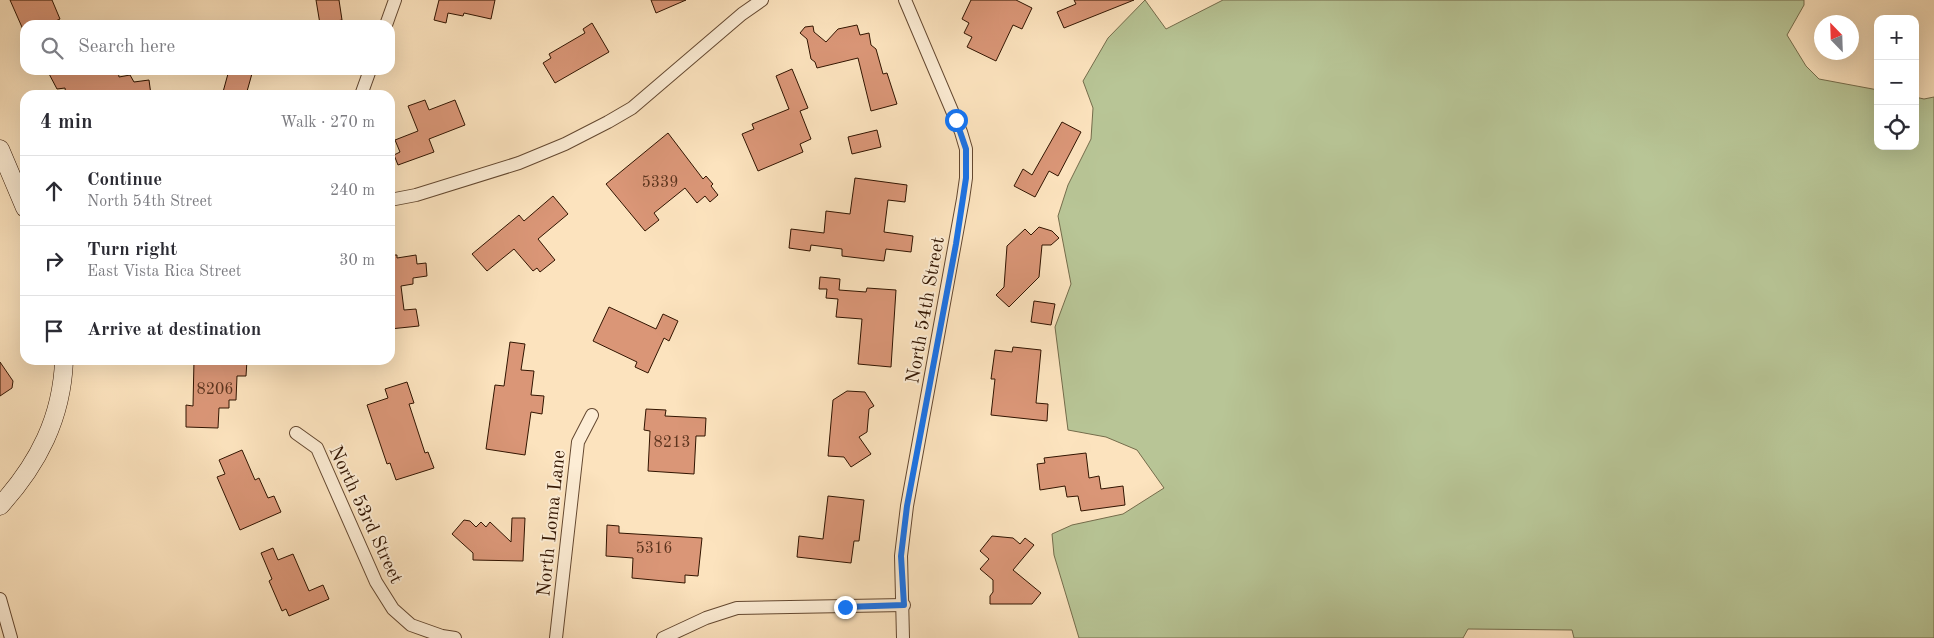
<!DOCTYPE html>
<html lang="en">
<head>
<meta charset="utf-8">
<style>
	:root { --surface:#fff; --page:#f7f7f7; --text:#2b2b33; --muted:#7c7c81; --line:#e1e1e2 }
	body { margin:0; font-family:"Old Standard TT",serif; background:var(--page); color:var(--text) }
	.controls { position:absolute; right:15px; top:15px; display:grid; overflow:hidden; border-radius:10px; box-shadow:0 5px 20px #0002 }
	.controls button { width:45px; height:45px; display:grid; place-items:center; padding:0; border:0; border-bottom:1px solid var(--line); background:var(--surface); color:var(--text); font:25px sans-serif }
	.compass { position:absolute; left:1814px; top:15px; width:45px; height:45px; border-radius:50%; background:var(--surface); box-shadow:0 5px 20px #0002; rotate:337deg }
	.stop { position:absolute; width:15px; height:15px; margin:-11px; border:4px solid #1a73e8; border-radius:50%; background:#fff }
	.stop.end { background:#1a73e8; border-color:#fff; box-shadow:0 1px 5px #0008 }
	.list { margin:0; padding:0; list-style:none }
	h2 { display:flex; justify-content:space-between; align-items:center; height:65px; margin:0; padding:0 20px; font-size:21px }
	h2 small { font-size:16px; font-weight:400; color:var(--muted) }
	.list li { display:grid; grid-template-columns:32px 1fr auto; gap:15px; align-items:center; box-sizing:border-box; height:70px; padding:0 20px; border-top:1px solid var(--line) }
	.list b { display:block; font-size:19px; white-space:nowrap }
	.list p { margin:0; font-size:16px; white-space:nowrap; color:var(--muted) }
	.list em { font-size:16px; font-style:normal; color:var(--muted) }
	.icon { flex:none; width:28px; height:28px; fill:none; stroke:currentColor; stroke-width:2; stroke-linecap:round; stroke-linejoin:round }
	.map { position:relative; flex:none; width:1934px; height:638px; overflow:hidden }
	.search { position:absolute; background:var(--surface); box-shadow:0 5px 20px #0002; left:20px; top:20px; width:375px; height:55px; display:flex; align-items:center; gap:12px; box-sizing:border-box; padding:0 18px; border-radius:15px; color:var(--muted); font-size:19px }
	.panel { position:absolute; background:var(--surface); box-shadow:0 5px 20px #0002; left:20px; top:90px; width:375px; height:275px; border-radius:15px }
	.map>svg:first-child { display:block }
	.grass { fill:#b8c596; stroke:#746c4b }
	.building { fill:#da9677; stroke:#311400 }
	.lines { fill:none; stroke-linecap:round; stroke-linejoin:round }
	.street-casing { stroke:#644830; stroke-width:14 }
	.secondary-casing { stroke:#311400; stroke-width:19 }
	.street { stroke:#fdedd5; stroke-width:12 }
	.secondary { stroke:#fdedd5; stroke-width:18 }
	.route { stroke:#1a73e8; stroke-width:6 }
	.labels { text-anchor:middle; stroke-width:4; stroke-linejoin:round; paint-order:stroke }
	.number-label { font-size:16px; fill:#5b341e }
	.street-label { font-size:19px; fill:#311400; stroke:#fdedd5 }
</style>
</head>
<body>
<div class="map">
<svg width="1934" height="638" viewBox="0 0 1934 638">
	<rect width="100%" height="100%" fill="#fce3be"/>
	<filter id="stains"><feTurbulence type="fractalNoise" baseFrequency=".004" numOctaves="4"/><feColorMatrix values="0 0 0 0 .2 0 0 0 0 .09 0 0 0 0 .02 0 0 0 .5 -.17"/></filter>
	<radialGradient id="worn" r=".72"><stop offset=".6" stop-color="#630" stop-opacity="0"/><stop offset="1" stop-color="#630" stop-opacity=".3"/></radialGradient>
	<path class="grass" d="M1145 0 1166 29 1223 0H1804V5L1787 35 1806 66 1819 79 1878 90V146H1915V97L1924 99 1934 97V638H1574L1572 630 1468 629 1463 638H1079L1054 555 1052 534 1072 525 1123 514 1164 488 1137 450 1106 437 1068 430 1055 327 1071 284 1058 216 1068 185 1091 139 1093 108 1083 81 1108 38Z"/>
	<g class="building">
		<path d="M10 0H52L60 19 47 25H25V34Z"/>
		<path d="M316 0H339L342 20 320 24Z"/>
		<path d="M439 0H495L491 19 464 13 463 16 448 13 446 23 434 20Z"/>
		<path d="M651 0H686L656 13Z"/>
		<path d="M971 0H1016L1032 8 1022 29 1013 25 996 61 967 47 972 37 964 33 969 23 962 19Z"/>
		<path d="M1074 0H1134L1064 28 1057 12 1076 4Z"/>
		<path d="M592 23 609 52 555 83 543 63 551 58 549 54 585 33 583 29Z"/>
		<path d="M857 25 860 35 869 33 871 45 876 49 883 74 887 73 897 104 871 111 858 58 817 68 815 62 811 59 807 39 800 33 805 27 813 26 814 32 826 42 838 29Z"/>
		<path d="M792 69 808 108 800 111 811 139 800 144 803 152 758 171 742 134 754 129 752 124 789 109 776 76Z"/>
		<path d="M47 70H118L119 77 130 75 134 82 149 80 151 95H66L65 88 57 89Z"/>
		<path d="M229 70H253L246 95H236L223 92Z"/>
		<path d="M425 100 429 110 455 100 465 125 429 139 434 152 398 165 394 155 400 152 395 140 418 131 408 106Z"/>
		<path d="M1062 122 1081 132 1058 176 1049 171 1035 197 1014 186 1023 169 1032 175Z"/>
		<path d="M877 130 881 147 852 154 848 137Z"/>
		<path d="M668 133 703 179 706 176 713 184 711 186 718 195 710 202 705 196 697 203 685 188 654 213 659 220 645 231 606 184Z"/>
		<path d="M855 178 907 185 905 202 888 200 884 232 913 236 911 252 886 249 884 261 842 256V249L811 245 810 251 789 248 791 229 824 233 826 211 850 214Z"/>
		<path d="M553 196 568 214 538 239 555 260 540 272 537 268 533 271 514 249 487 271 472 254 519 215 524 221Z"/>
		<path d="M1039 227 1052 231 1059 238 1051 245H1042L1039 277 1009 307 996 295 1004 287 1007 246 1025 229 1031 235Z"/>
		<path d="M390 255H397V258L416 255 417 264 426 263 427 276 413 278V284L401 286 404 310 416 309 419 326 390 329Z"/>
		<path d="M820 277 840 279 839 290 866 292 867 288 896 290 891 367 858 364 862 319 836 317 838 299 826 298 827 289H819Z"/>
		<path d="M1034 301 1055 304 1051 325 1031 322Z"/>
		<path d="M609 307 656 329 663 314 678 321 669 341 664 338 648 373 635 367 637 362 593 341Z"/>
		<path d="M510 342 525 344 521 370 534 371 531 395 544 396 542 414 531 412 525 455 486 449 495 385 504 386Z"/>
		<path d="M1013 347 1041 350 1036 403 1048 404 1047 421 991 415 995 379H991L995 350 1012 352Z"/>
		<path d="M194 360H247L246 376H237L236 400H229V408H219L218 428 186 427V405L193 406Z"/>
		<path d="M0 362 13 381 12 388 0 396Z"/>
		<path d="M407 382 414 403 409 404 425 453 428 452 434 468 396 480 390 463 387 464 367 405 388 398 385 389Z"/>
		<path d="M847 391 865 392 874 406 869 409 867 432 859 437 871 454 851 467 844 457 828 456 833 400Z"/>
		<path d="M646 409 666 410 665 416 706 418 705 436H696L694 474 648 471 650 431 644 430Z"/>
		<path d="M242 450 255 480 259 478 268 498 274 496 281 512 240 530 217 477 225 474 219 460Z"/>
		<path d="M1086 453 1089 478 1099 476 1101 489 1123 486 1125 505 1081 511 1078 496 1067 497 1065 486 1040 490 1037 464 1045 463 1044 458Z"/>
		<path d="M828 496 864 500 859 541H854L851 563 797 557 799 536 823 539Z"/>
		<path d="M512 518H525L523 561 473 560V553L452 534 464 520 470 521 476 527 481 522 486 527 490 522 511 542Z"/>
		<path d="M607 525 619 526V533L702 538 698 576 685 575V583L632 578 633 558 606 556Z"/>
		<path d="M992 536 1013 538 1020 544 1025 538 1034 545 1013 570 1041 593 1032 604H990V596L993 592V580L980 569 989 559 980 551Z"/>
		<path d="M273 548 278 560 293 554 309 591 323 585 329 599 289 616 286 609 282 611 269 581 272 579 261 553Z"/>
	</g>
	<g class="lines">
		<g class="street-casing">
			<g id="street">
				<path d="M386 25 395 0"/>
				<path d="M361 95 370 70"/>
				<path d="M390 200 416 195 519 163 565 144 608 122 632 108 742 14 762 0"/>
				<path d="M296 433 317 448 376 582 393 609 411 625 442 636 455 638"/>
				<path d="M0 599 11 638"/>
				<path d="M556 638 578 442 592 415"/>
				<path d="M663 638 706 618 737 608 904 605"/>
				<path d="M903 638 901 556 907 506 963 199 966 178V149L961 132 905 0"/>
			</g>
		</g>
		<g class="secondary-casing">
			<g id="secondary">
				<path d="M0 149 25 208"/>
				<path d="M0 506C38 464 62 418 64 360"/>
			</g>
		</g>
		<use href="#street" class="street"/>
		<use href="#secondary" class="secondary"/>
	</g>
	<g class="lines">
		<path class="route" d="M845 607 904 605 901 556 907 506 956 244 966 178V149L956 120"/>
	</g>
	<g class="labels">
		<g class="number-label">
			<text x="660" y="187">5339</text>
			<text x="215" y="394">8206</text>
			<text x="672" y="447">8213</text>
			<text x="654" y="553">5316</text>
		</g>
		<g class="street-label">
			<text transform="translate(924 310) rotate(-80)" y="7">North 54th Street</text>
			<text transform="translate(367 514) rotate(65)" y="7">North 53rd Street</text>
			<text transform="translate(550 523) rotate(-84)" y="7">North Loma Lane</text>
		</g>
	</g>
	<rect width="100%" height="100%" filter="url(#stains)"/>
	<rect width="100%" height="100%" fill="url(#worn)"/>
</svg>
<div class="controls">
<button>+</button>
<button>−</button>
<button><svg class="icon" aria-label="locate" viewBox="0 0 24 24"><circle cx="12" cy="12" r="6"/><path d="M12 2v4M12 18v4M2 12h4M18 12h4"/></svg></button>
</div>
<svg class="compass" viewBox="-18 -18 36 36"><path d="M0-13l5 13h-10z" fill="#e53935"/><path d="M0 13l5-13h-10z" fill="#7c7c81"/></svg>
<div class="stop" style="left:956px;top:120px"></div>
<div class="stop end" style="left:845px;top:607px"></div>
<div class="search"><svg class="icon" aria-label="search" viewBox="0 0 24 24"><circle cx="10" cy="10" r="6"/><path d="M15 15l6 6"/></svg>Search here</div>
<section class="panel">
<h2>4 min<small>Walk · 270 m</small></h2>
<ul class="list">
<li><svg class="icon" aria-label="ahead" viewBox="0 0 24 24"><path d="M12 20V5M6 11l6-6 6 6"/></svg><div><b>Continue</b><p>North 54th Street</p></div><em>240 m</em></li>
<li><svg class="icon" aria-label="right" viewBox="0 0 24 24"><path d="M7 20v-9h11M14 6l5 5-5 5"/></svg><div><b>Turn right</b><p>East Vista Rica Street</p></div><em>30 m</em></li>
<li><svg class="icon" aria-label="arrive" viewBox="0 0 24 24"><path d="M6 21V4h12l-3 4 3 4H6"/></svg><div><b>Arrive at destination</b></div></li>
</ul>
</section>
</div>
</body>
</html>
